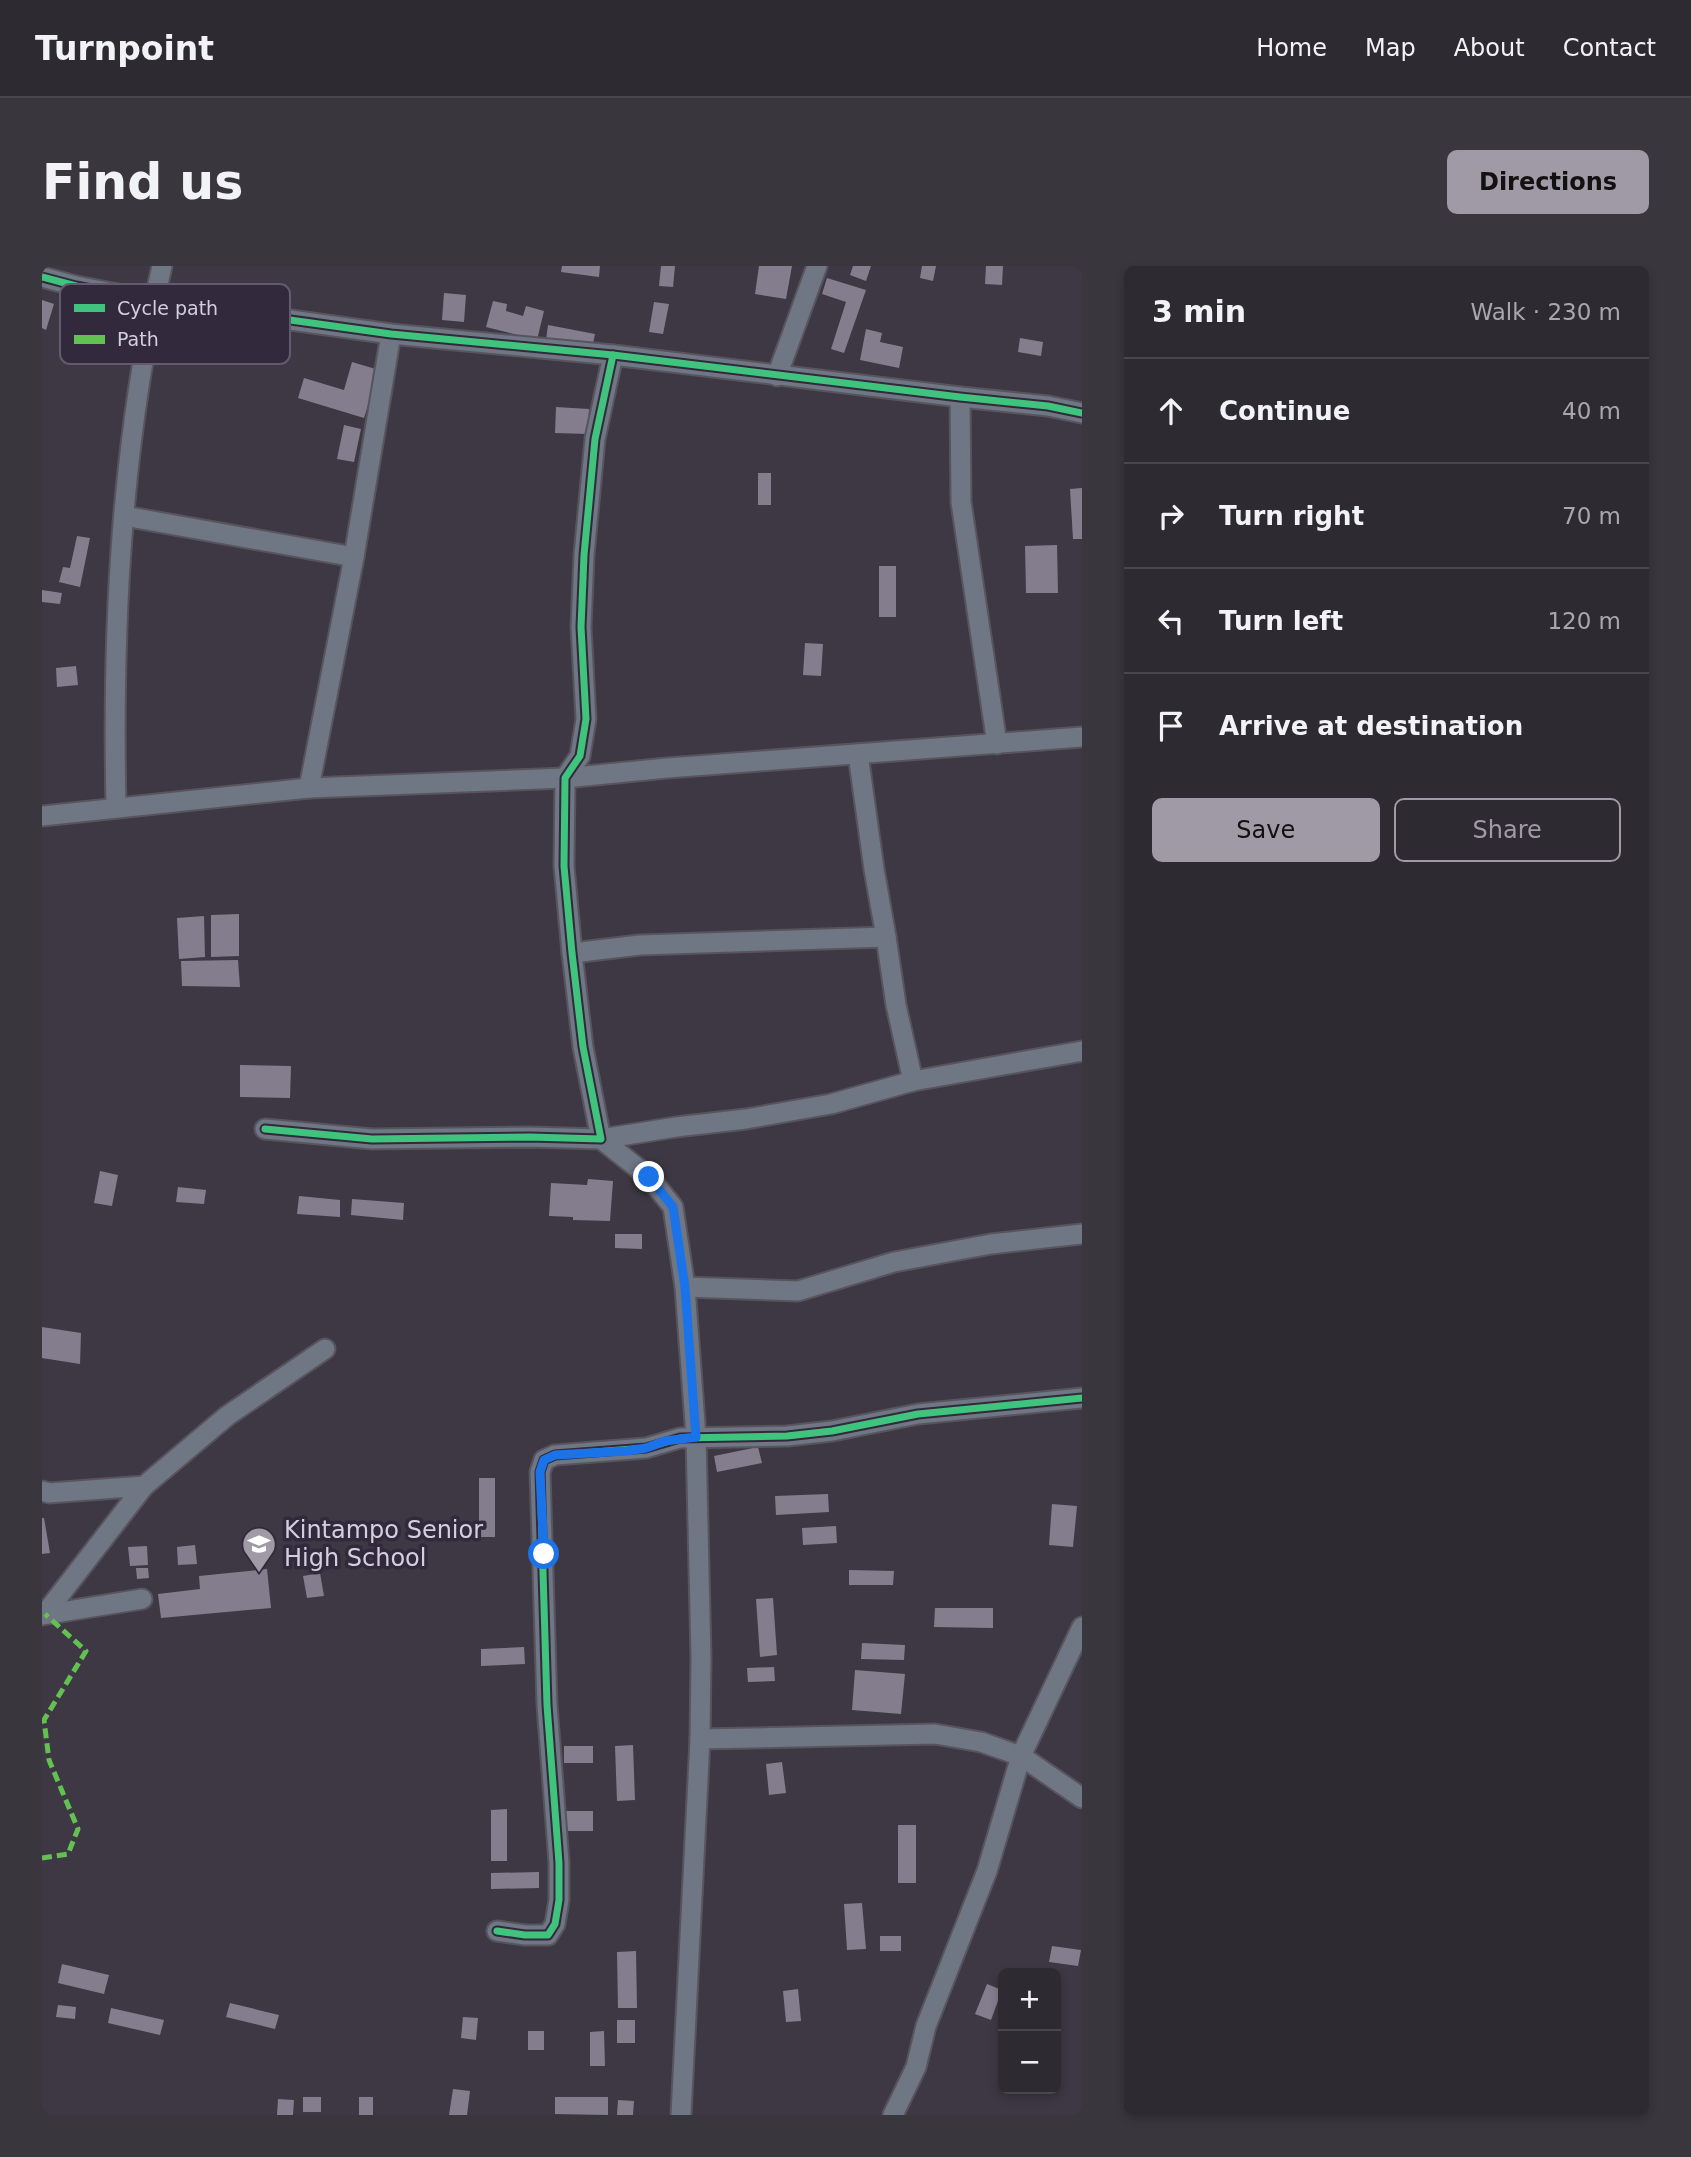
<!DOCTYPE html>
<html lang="en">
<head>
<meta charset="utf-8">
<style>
	:root { --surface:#2e2a32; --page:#3a363e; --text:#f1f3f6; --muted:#a7a7ac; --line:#49464d; --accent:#9f9aa6 }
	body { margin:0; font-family:"DejaVu Sans",sans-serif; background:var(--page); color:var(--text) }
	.controls { position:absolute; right:21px; bottom:21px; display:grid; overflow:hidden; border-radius:10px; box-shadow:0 4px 10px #0003 }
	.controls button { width:63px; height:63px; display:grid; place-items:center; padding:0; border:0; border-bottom:2px solid var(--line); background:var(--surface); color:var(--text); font:35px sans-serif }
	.stop { position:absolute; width:21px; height:21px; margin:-16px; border:5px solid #1a73e8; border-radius:50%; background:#fff }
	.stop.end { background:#1a73e8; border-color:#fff; box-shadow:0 2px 7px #0008 }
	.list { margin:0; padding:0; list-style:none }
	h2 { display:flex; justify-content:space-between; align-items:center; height:91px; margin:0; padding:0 28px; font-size:30px }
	h2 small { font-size:23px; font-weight:400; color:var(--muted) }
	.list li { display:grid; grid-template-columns:46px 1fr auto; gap:21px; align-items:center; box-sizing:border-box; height:105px; padding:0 28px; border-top:2px solid var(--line) }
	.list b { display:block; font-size:26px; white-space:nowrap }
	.list em { font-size:23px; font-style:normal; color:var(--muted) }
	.actions { display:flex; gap:14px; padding:21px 28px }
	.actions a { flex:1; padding:16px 0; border:2px solid var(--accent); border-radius:10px; text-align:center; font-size:24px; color:var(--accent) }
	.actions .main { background:var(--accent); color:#111 }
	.icon { flex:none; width:38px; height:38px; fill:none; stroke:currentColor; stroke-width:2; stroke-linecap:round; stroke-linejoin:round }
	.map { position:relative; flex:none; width:1040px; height:1849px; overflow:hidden; border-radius:10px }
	header { display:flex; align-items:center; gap:42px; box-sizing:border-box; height:98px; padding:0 35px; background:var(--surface); border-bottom:2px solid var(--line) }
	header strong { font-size:33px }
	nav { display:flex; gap:38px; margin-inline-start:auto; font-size:24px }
	.intro { display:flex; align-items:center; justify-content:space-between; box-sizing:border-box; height:168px; padding:0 42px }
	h1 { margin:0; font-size:49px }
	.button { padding:18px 32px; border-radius:10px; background:var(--accent); color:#111; font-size:24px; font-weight:700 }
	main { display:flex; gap:42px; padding:0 42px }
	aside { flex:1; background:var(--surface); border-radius:10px; box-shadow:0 4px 10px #0003 }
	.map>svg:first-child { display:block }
	.building { fill:#847d8e }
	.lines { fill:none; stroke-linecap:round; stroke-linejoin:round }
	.minor-casing { stroke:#58545e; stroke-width:23 }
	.minor { stroke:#6f7684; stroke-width:19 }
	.quiet { stroke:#63c152; stroke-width:5; stroke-dasharray:10 5; stroke-linecap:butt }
	.cycleway-casing { stroke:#32293d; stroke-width:11 }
	.cycleway { stroke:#40c37c; stroke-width:7 }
	.route { stroke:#1a73e8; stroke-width:9 }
	.labels { text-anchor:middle; stroke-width:7; stroke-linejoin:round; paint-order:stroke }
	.poi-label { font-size:24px; fill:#d4cfdc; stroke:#32293d; text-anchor:start }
	.key { fill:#32293d; stroke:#635b6d; stroke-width:2 }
	.key-label { font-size:19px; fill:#d4cfdc }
</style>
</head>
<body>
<header>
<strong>Turnpoint</strong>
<nav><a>Home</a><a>Map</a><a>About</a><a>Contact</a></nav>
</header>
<div class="intro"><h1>Find us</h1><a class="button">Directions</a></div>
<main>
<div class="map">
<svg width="1040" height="1849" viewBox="0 0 1040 1849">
	<rect width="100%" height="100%" fill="#3d3843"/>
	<g class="building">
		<path d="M520 0H558L557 11 519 6Z"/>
		<path d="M619 0H633L631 21 617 20Z"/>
		<path d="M717 0H750L744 33 713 28Z"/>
		<path d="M811 0H829L824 15 808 9Z"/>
		<path d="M880 0H894L891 15 878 12Z"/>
		<path d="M944 0H961L960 19 943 18Z"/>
		<path d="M785 12 824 24 802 87 789 83 804 36 780 28Z"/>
		<path d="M402 27 424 29 422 56 400 54Z"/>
		<path d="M0 34 12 38 4 64 0 62Z"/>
		<path d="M451 35 465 38 464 45 481 50 484 40 502 45 495 74 444 61Z"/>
		<path d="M612 36 627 38 621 68 607 66Z"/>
		<path d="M506 59 553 68 550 83 504 74Z"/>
		<path d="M824 63 840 67 838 76 861 81 857 102 818 94Z"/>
		<path d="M978 72 1001 76 999 90 976 86Z"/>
		<path d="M310 96 337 104 322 152 256 132 262 112 302 124Z"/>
		<path d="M514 141 547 143 546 168 513 167Z"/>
		<path d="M302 159 319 163 312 196 295 193Z"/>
		<rect x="716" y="207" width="13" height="32"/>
		<path d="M1040 222V273H1031L1028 223Z"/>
		<path d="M35 270 48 272 38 321 17 316 21 301 28 302Z"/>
		<path d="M1015 279 1016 327H984L983 280Z"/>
		<rect x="837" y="300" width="17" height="51"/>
		<path d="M0 324 20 327 18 338 0 336Z"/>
		<path d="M763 377 781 378 779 410 761 409Z"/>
		<path d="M34 400 36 419 15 421 14 402Z"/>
		<path d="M197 648V690L169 691V649Z"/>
		<path d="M162 650 163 691 137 693 135 652Z"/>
		<path d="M196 694 198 721 140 720 139 695Z"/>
		<path d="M198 799 249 800 248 832 198 831Z"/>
		<path d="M58 905 76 909 70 940 52 937Z"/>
		<path d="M546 913 571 915 568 955 531 954V951L507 950 509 917 545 919Z"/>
		<path d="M136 921 164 924 162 938 134 936Z"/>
		<path d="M257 930 298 934V951L255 948Z"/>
		<path d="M310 933 362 937 361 954 309 949Z"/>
		<path d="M573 968H600V983L573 982Z"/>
		<path d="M0 1061 39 1067 38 1098 0 1092Z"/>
		<path d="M716 1181 720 1197 675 1206 672 1190Z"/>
		<rect x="437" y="1212" width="16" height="59"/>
		<path d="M786 1228 787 1246 734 1249 733 1230Z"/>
		<path d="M1010 1238 1035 1240 1031 1281 1007 1279Z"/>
		<path d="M0 1252H2L8 1287 0 1288Z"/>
		<path d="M794 1260 795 1277 761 1279 760 1262Z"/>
		<path d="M153 1279 155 1298 136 1299 135 1281Z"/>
		<path d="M105 1280 106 1299 88 1300 86 1281Z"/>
		<path d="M94 1302H106L107 1312 95 1313Z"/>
		<path d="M225 1303 229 1342 119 1352 116 1328 158 1323 157 1310Z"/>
		<path d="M807 1304 852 1305 851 1319H807Z"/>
		<path d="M278 1307 282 1330 265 1332 261 1310Z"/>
		<path d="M731 1332 735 1389 718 1391 714 1333Z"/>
		<path d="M893 1342H951V1362L892 1361Z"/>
		<path d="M820 1377 863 1379 862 1394 819 1393Z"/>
		<path d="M482 1381 483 1398 439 1400V1383Z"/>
		<path d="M732 1401 733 1415 706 1416 705 1402Z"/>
		<path d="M813 1404 863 1408 859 1448 810 1444Z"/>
		<path d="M591 1479 593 1534 575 1535 573 1480Z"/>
		<rect x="522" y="1480" width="29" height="17"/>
		<path d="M740 1496 744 1527 727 1529 724 1498Z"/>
		<path d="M465 1543V1595H449V1544Z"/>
		<rect x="520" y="1545" width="31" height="20"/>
		<rect x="856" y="1559" width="18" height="58"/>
		<path d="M497 1606V1622L449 1623V1607Z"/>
		<path d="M820 1637 824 1683 805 1684 802 1638Z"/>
		<rect x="838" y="1670" width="21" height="15"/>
		<path d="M1010 1680 1039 1684 1036 1700 1007 1696Z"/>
		<path d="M594 1685 595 1742H576L575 1686Z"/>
		<path d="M20 1698 67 1709 62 1728 16 1717Z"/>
		<path d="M945 1718 960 1724 949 1754 933 1748Z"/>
		<path d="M756 1723 759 1755 744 1756 741 1725Z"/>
		<path d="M188 1737 237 1749 233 1763 184 1751Z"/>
		<path d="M16 1739 34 1741 33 1753 14 1751Z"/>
		<path d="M69 1742 122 1754 118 1769 66 1757Z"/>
		<path d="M421 1751 436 1752 434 1774 419 1772Z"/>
		<rect x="575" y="1754" width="18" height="23"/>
		<rect x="486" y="1765" width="16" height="19"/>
		<path d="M562 1765 563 1800H548V1766Z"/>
		<path d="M411 1823 428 1825 425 1849H407Z"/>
		<rect x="261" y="1831" width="18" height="15"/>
		<rect x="317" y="1831" width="14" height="18"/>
		<path d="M513 1831H566V1849L513 1848Z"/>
		<path d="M236 1833 252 1834 251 1849H235Z"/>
		<path d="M576 1834 592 1835 591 1849H575Z"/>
	</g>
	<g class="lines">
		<g class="minor-casing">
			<g id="minor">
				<path d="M0 11 34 20 112 35 349 68 571 89 918 131 1006 140 1040 147"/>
				<path d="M735 110 775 0"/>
				<path d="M918 131 919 236 955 478"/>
				<path d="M82 250 312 291"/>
				<path d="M816 488 832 603 844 671"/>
				<path d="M267 522 312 291 349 68"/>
				<path d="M74 541C70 360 79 177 120 0"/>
				<path d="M0 550 267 522 523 512 625 502 1040 471"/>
				<path d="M530 687 598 679 844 671 854 739 871 815"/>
				<path d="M223 863 330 873 488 871 559 873 541 781 530 687 522 600 523 512 538 490 544 453 539 361 542 289 553 173 571 89"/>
				<path d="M559 873 607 911 631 941 643 1021 654 1171 659 1392 658 1473 639 1849"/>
				<path d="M559 873 634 861 704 853 789 838 871 815 1040 785"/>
				<path d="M643 1021 756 1025 852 996 949 978 1040 968"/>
				<path d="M0 1225 7 1227 102 1220 185 1150 283 1083"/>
				<path d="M3 1348 102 1220"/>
				<path d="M0 1349 100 1333"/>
				<path d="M658 1473 893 1468 939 1476 979 1490 1040 1532"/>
				<path d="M455 1665 483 1669H506L513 1658 517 1634V1597L505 1439 498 1206 502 1194 513 1189 604 1182 638 1172 745 1170 790 1165 876 1148 1040 1132"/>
				<path d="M851 1849 874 1801 884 1760 945 1605 979 1490 1040 1361"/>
			</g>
		</g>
		<use href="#minor" class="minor"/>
		<path class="quiet" d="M0 1592 26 1588 36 1563 7 1494 2 1454 44 1385 3 1348"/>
		<g class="cycleway-casing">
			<g id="cycleway">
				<path d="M0 11 34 20 112 35 349 68 571 89 918 131 1006 140 1040 147"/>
				<path d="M223 863 330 873 488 871 559 873 541 781 530 687 522 600 523 512 538 490 544 453 539 361 542 289 553 173 571 89"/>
				<path d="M455 1665 483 1669H506L513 1658 517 1634V1597L505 1439 498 1206 502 1194 513 1189 604 1182 638 1172 745 1170 790 1165 876 1148 1040 1132"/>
			</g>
		</g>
		<use href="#cycleway" class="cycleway"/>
	</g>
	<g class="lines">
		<path class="route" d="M502 1288 498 1206 502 1194 513 1189 585 1185 604 1182 623 1175 654 1171 643 1021 631 941 607 911"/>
	</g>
	<defs>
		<g id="school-pin" transform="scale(1.75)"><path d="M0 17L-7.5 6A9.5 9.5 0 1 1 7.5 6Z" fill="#9f9aa6" stroke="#32293d"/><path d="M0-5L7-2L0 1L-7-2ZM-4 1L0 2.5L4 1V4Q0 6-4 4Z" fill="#fff"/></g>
	</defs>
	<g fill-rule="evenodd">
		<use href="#school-pin" x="217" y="1278"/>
	</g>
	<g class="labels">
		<g class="poi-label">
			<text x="242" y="1272">Kintampo Senior<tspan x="242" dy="28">High School</tspan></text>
		</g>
	</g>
	<rect x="18" y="18" width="230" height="80" rx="10" class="key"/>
	<rect x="32" y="38" width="31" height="8" fill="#40c37c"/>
	<rect x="32" y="69" width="31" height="9" fill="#63c152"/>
	<g class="key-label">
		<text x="75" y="49">Cycle path</text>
		<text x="75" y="80">Path</text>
	</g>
</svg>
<div class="controls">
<button>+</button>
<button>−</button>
</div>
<div class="stop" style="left:502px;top:1288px"></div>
<div class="stop end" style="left:607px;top:911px"></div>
</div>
<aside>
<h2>3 min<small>Walk · 230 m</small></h2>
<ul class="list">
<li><svg class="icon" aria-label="ahead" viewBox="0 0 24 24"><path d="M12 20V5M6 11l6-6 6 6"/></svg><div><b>Continue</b></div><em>40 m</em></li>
<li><svg class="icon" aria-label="right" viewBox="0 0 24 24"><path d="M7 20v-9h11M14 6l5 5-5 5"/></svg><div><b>Turn right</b></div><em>70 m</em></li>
<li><svg class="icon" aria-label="left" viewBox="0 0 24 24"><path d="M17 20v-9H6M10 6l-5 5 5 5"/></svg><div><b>Turn left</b></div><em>120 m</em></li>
<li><svg class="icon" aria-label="arrive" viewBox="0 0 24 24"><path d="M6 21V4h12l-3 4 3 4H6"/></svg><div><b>Arrive at destination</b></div></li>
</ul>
<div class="actions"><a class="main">Save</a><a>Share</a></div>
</aside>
</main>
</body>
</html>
